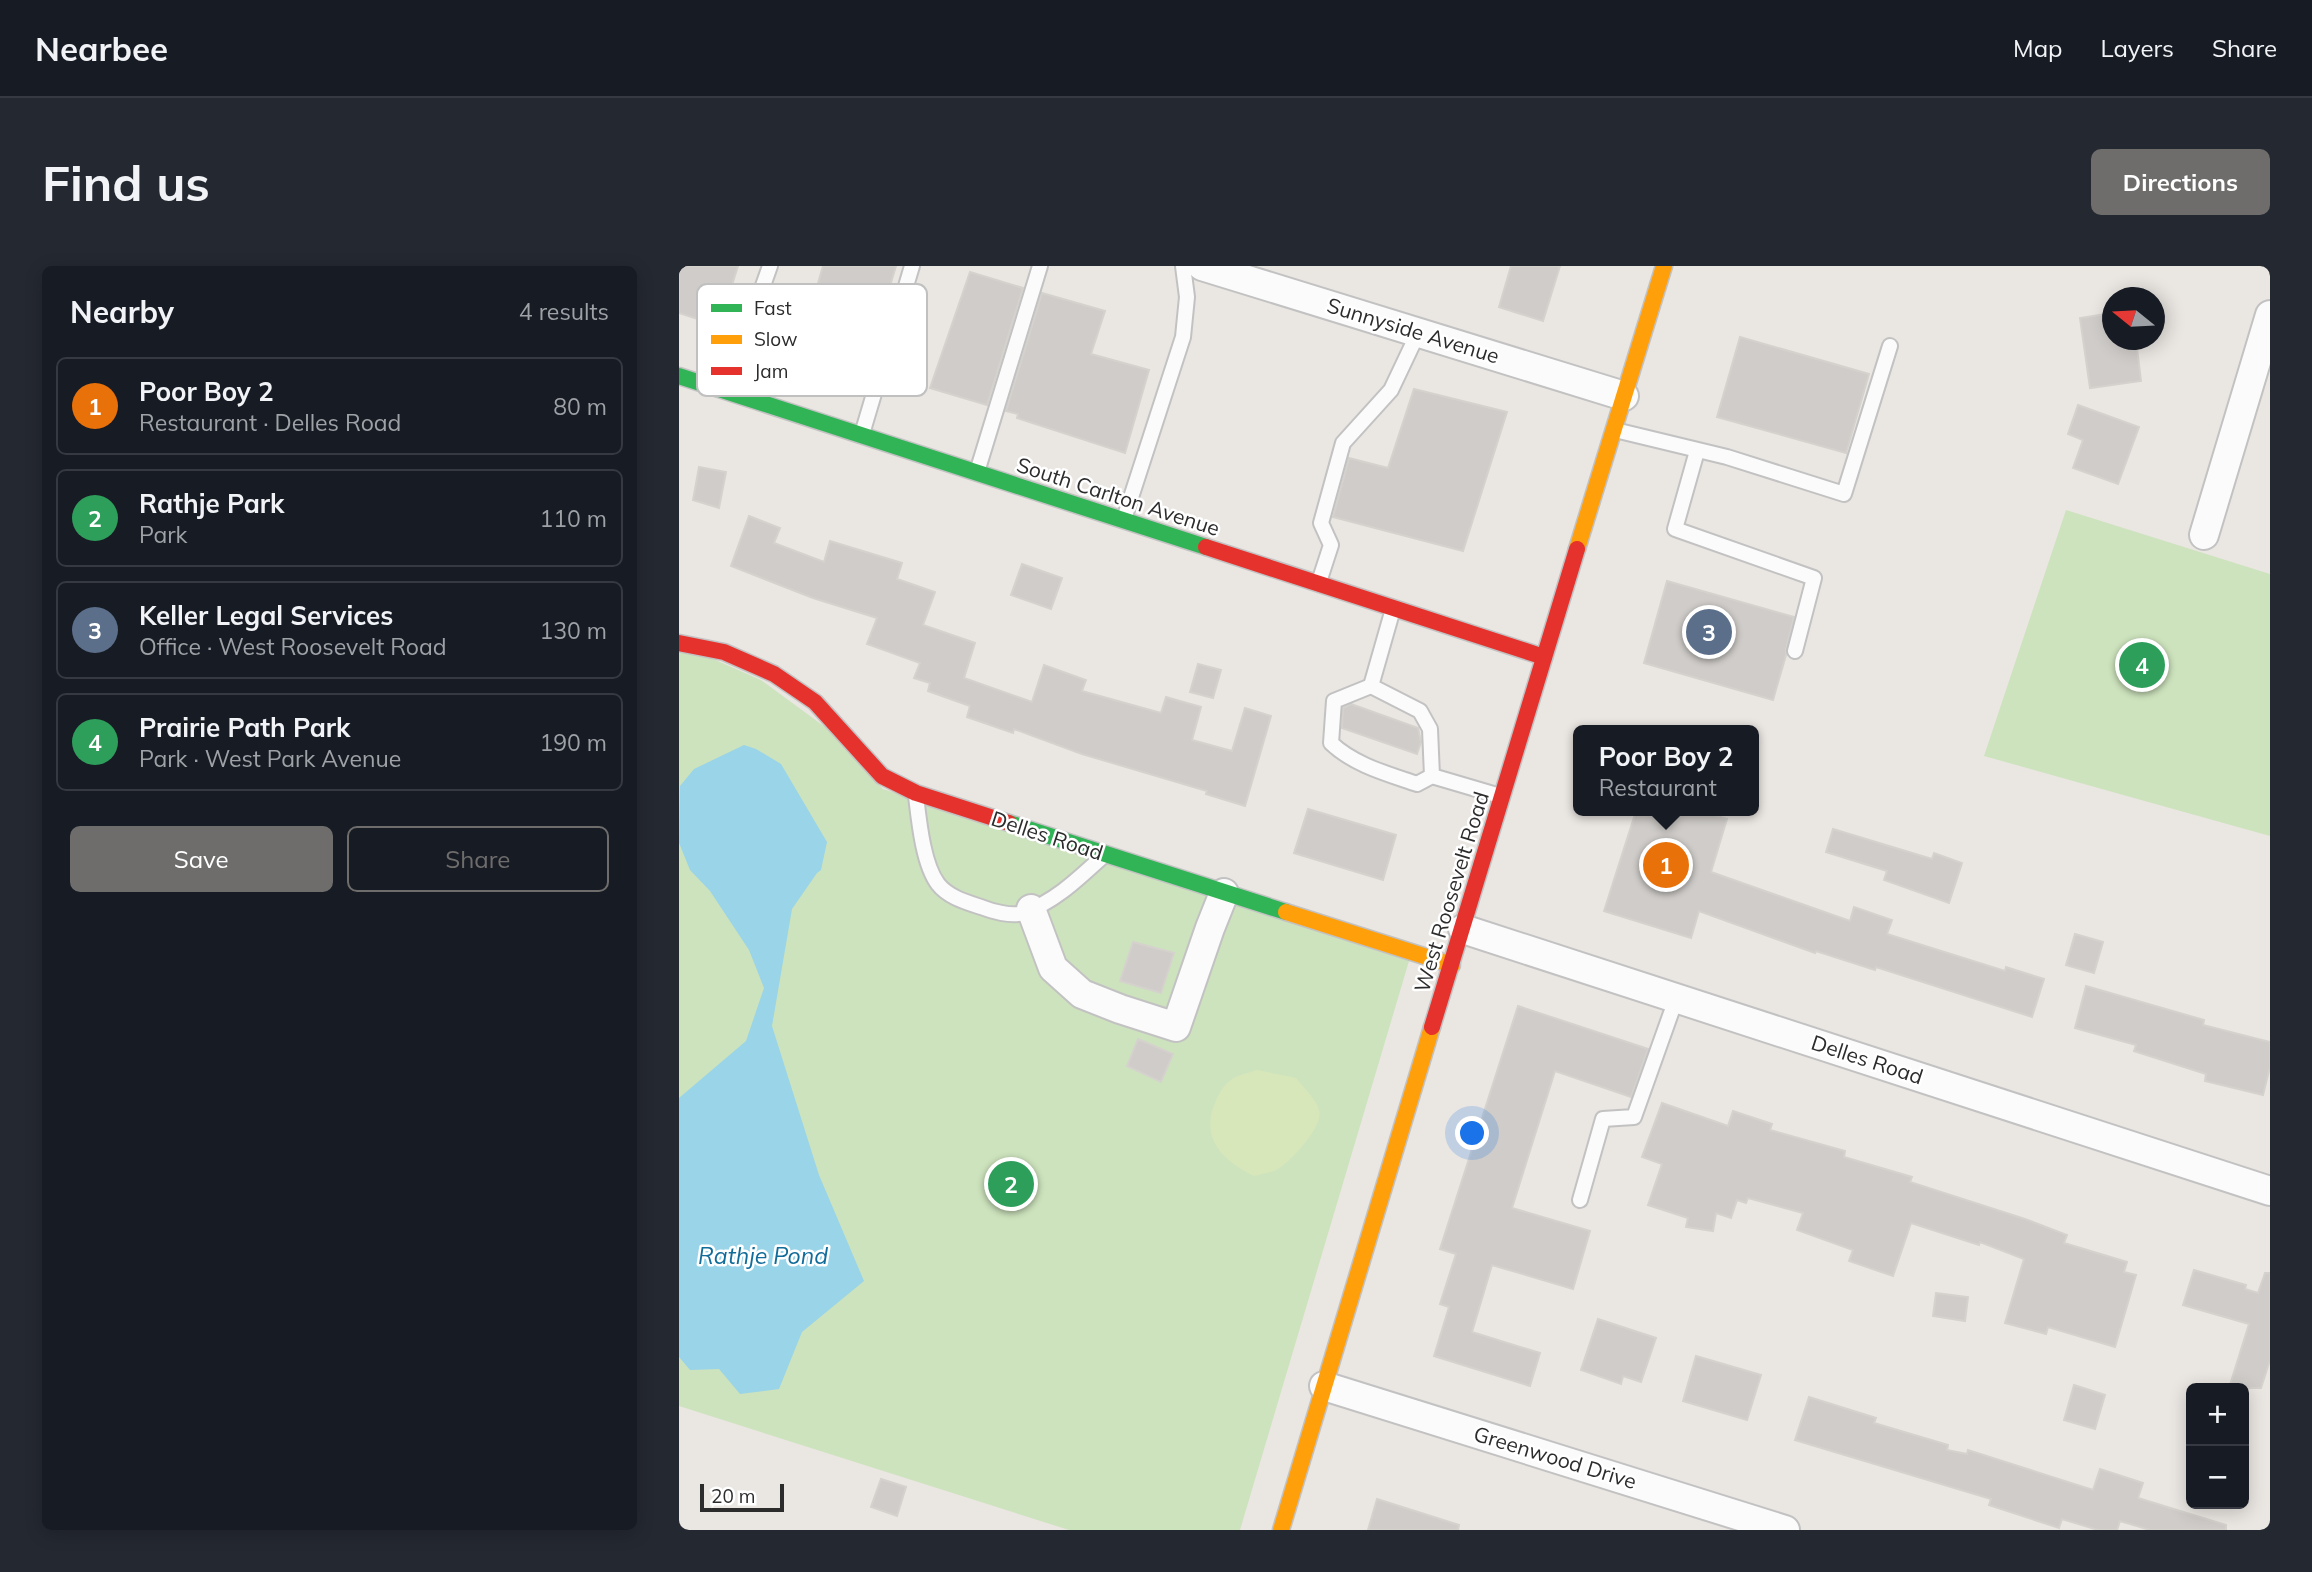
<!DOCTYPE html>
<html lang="en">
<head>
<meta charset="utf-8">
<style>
	:root { --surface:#171b24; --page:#242831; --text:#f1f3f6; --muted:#9ea1a6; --line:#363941; --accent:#6e6d6c }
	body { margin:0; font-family:Mulish,sans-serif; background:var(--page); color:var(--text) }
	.controls { position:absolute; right:21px; bottom:21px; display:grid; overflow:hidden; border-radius:10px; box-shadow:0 4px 18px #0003 }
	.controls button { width:63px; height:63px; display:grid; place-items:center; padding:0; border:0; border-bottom:2px solid var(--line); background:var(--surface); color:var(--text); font:35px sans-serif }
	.compass { position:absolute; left:1423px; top:21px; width:63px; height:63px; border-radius:50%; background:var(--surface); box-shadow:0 4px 18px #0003; rotate:288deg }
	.scale { position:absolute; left:21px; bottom:18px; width:84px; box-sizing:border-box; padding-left:7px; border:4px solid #2c2c2c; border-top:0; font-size:19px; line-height:24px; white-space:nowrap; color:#2c2c2c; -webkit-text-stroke:5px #fff; paint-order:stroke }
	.you { position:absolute; left:794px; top:868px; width:24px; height:24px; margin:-18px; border:5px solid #fff; border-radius:50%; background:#1a73e8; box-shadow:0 0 0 10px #1a73e833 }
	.badge { display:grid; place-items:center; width:46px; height:46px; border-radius:50%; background:var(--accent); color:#fff; font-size:23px; font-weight:700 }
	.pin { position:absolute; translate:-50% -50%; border:4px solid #fff; box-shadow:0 2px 7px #0006 }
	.popup { position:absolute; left:894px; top:459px; width:186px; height:91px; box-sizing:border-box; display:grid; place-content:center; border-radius:10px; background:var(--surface); filter:drop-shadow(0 2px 5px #0005); font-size:23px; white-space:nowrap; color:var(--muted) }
	.popup b { font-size:26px; color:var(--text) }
	.popup::after { content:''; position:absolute; left:50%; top:100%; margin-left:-14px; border:14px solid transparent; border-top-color:var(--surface) }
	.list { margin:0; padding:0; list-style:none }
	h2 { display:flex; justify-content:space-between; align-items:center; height:91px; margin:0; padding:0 28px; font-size:30px }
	h2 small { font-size:23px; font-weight:400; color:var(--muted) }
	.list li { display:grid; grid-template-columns:46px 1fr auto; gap:21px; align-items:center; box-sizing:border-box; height:98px; margin:0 14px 14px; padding:0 14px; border:2px solid var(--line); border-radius:10px }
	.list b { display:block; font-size:26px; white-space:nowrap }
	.list p { margin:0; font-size:23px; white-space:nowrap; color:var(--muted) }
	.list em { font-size:23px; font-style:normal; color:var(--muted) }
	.actions { display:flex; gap:14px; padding:21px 28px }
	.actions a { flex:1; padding:16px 0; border:2px solid var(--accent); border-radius:10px; text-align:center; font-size:24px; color:var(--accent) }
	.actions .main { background:var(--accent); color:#fff }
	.map { position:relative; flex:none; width:1591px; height:1264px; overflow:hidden; border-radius:10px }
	header { display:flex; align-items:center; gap:42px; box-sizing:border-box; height:98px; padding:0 35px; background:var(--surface); border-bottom:2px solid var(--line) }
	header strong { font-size:33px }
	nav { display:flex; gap:38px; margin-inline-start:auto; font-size:24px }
	.intro { display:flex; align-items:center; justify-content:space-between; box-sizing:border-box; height:168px; padding:0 42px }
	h1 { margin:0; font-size:49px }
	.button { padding:18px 32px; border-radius:10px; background:var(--accent); color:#fff; font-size:24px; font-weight:700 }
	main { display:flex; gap:42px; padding:0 42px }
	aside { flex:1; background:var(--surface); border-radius:10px; box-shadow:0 4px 18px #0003 }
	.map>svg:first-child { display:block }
	.green { fill:#cde3bd }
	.pitch { fill:#d7e7ba }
	.water { fill:#99d4e8 }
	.building { fill:#cfccc9; stroke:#d5d2ce; stroke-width:2 }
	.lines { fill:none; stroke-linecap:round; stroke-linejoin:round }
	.lane-casing { stroke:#c3c2c3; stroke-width:18 }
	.street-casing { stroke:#c3c2c3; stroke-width:32 }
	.fast-casing { stroke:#c3c2c3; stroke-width:19 }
	.slow-casing { stroke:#c3c2c3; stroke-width:19 }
	.jam-casing { stroke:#c3c2c3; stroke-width:19 }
	.lane { stroke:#fcfbfb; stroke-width:14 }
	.street { stroke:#fcfbfb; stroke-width:28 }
	.fast { stroke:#30b455; stroke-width:16 }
	.slow { stroke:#ff9f0a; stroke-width:16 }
	.jam { stroke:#e5322d; stroke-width:16 }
	.labels { text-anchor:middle; stroke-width:5; stroke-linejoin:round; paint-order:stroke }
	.street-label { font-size:21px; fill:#2c2c2c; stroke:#fff }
	.water-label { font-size:23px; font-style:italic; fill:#126c9a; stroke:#fff }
	.key { fill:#fff; stroke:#c0c0c0; stroke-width:2 }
	.key-label { font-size:19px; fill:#2c2c2c }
</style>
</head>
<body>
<header>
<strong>Nearbee</strong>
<nav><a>Map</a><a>Layers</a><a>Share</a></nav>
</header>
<div class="intro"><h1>Find us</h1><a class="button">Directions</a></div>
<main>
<aside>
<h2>Nearby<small>4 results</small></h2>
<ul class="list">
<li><span class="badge" style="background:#e8710a">1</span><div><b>Poor Boy 2</b><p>Restaurant · Delles Road</p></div><em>80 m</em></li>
<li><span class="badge" style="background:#2e9e5b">2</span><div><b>Rathje Park</b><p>Park</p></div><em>110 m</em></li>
<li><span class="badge" style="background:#5c6f8a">3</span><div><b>Keller Legal Services</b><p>Office · West Roosevelt Road</p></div><em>130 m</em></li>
<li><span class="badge" style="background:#2e9e5b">4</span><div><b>Prairie Path Park</b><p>Park · West Park Avenue</p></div><em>190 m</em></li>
</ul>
<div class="actions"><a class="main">Save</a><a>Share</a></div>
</aside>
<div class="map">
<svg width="1591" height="1264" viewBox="0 0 1591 1264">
	<rect width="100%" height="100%" fill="#eae6e2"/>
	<g class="green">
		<path d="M1387 244 1591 308V570L1305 490Z"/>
		<path d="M0 378 82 414 146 461 204 523 730 695 561 1264H390L0 1140Z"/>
	</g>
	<path class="pitch" d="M578 804 617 812C624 821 637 833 640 844 646 859 610 898 597 904 590 907 582 908 575 910 547 896 523 876 534 842 538 832 543 820 552 814 558 809 570 807 578 804Z"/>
	<path class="water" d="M65 479 77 483 102 498 148 576 142 604 138 607 113 643 93 760 140 909 185 1015 123 1066 100 1123 61 1128 40 1103 11 1104 0 1091V832L67 775 85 722 70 684 31 625 11 604 0 577 1 520 15 503Z"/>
	<g class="building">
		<path d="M0 0H59L40 60 0 47Z"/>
		<path d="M144 0H217L188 97 122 76Z"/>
		<path d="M832 0H881L864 55 820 41Z"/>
		<path d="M291 6 344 22 308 139 251 122Z"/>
		<path d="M363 27 426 45 412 88 470 104 446 187 338 152 339 148 327 145Z"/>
		<path d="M1433 47V74H1457L1462 115 1411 122 1401 52Z"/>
		<path d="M1061 71 1190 108 1167 187 1038 151Z"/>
		<path d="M735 123 828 146 784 285 654 251 670 192 709 202Z"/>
		<path d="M1399 139 1460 161 1439 218 1394 202 1404 174 1389 168Z"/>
		<path d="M20 201 47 206 40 242 14 234Z"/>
		<path d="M70 250 101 262 95 277 145 296 151 275 223 297 218 313 256 326 244 359 296 377 285 412 353 436 365 399 407 414 403 425 482 447 487 431 522 441 513 474 553 485 566 442 592 450 566 540 527 528 528 525 403 488 335 463 334 467 288 451 291 440 249 425 251 417 235 412 241 397 188 378 198 352 134 332 52 300Z"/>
		<path d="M343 298 383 312 372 343 332 329Z"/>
		<path d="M988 315 1115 351 1107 383V389L1094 434 965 397Z"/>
		<path d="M519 398 542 404 534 432 511 426Z"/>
		<path d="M672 438 739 462 742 476 738 488 663 462 664 442Z"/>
		<path d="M629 543 717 569 704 614 615 587Z"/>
		<path d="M957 545H1021L1048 553 1032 606 1171 655 1175 641 1213 654 1208 668 1326 705 1327 701 1365 713 1353 751 1197 701 1196 704 1137 685 1136 687 1020 645 1012 672 925 645Z"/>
		<path d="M1154 563 1253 593 1255 587 1283 597 1270 637 1205 614 1208 605 1147 586Z"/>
		<path d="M1396 668 1424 676 1415 707 1387 699Z"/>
		<path d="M454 676 495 687 482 727 441 715Z"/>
		<path d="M1407 720 1525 754 1524 759 1591 776V801L1584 829 1526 815 1527 808 1455 785 1457 779 1396 762Z"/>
		<path d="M839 740 969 783 952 831 876 805 833 942 911 965 894 1023 813 999 793 1066 861 1087 851 1120 755 1090 770 1041 761 1038 777 988 761 983Z"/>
		<path d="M459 773 494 788 482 816 448 800Z"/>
		<path d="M983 837 1049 860 1054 845 1093 858 1091 864 1166 885 1165 891 1233 911 1231 916 1346 953 1388 969 1385 977 1448 996 1445 1006 1457 1009 1436 1081 1369 1061 1367 1068 1326 1057 1345 993 1301 976 1300 979 1232 957 1214 1010 1170 995 1174 984 1118 964 1124 947 1069 932 1067 937 1058 934 1052 952 1037 947 1034 965 1007 961 1009 952 969 939 983 898 963 891Z"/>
		<path d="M1515 1004 1567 1019 1566 1023 1579 1027 1586 1007H1591V1094L1582 1122H1550L1570 1058 1504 1039Z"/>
		<path d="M1257 1027 1289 1031 1286 1055 1254 1050Z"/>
		<path d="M919 1053 977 1072 962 1116 944 1110 942 1118 902 1104Z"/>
		<path d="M1017 1090 1082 1109 1068 1154 1004 1135Z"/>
		<path d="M1395 1119 1426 1129 1416 1163 1385 1154Z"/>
		<path d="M1130 1131 1197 1152 1195 1157 1269 1179 1268 1184 1288 1188 1289 1184 1414 1224 1421 1203 1464 1217 1459 1232 1547 1259V1264H1471L1441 1255 1438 1264H1419L1383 1253 1380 1262 1310 1239 1312 1233 1116 1174Z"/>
		<path d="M202 1213 227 1221 218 1250 192 1241Z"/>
		<path d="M698 1233 780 1259 779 1264H689Z"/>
	</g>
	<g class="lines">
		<g class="lane-casing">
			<g id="lane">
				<path d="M47 124 91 0"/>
				<path d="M936 164 1048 191 1165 228 1211 80"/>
				<path d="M183 168 233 0"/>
				<path d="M1018 185 996 263 1135 312 1116 385"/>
				<path d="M298 206 361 0"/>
				<path d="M445 253 504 71 508 31 504 0"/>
				<path d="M640 316 652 279 642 257 664 177 712 124 739 67"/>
				<path d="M714 343 692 420 741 445 751 463 753 510 821 530"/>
				<path d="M692 420 655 435 652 477C675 499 709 508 738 518L753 510"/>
				<path d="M237 530C240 555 244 598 259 618 269 631 287 636 302 641 312 645 333 651 344 647 375 636 398 614 422 592"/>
				<path d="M901 934 924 853 955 851 997 733"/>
			</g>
		</g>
		<g class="street-casing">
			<g id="street">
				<path d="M523 0 945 130"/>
				<path d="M1525 269 1591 49"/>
				<path d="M352 643 374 702 403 728 441 743 497 761 531 662 545 627"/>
				<path d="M784 663 1591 925"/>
				<path d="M645 1120 1106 1264"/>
			</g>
		</g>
		<g class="fast-casing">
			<g id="fast">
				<path d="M0 110 527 281"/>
				<path d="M330 557 607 646"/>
			</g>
		</g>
		<g class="slow-casing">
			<g id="slow">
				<path d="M898 283 985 0"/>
				<path d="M607 646 773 699"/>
				<path d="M602 1264 753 761"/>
			</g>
		</g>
		<g class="jam-casing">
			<g id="jam">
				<path d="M527 281 865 391"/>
				<path d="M0 377 45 386 95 408 136 436 203 510 237 527 330 557"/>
				<path d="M753 761 898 283"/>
			</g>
		</g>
		<use href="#lane" class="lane"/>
		<use href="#street" class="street"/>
		<use href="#fast" class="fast"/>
		<use href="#slow" class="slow"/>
		<use href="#jam" class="jam"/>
	</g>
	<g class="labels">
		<g class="street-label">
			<text transform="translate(734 65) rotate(17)" y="7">Sunnyside Avenue</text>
			<text transform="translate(439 231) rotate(18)" y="7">South Carlton Avenue</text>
			<text transform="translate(368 570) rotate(18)" y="7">Delles Road</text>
			<text transform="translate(773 626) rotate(-73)" y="7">West Roosevelt Road</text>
			<text transform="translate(1188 794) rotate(18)" y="7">Delles Road</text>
			<text transform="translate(876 1192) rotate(17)" y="7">Greenwood Drive</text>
		</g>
		<g class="water-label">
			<text x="84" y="998">Rathje Pond</text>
		</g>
	</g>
	<rect x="18" y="18" width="230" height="112" rx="10" class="key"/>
	<rect x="32" y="38" width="31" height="8" fill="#30b455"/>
	<rect x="32" y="69" width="31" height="9" fill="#ff9f0a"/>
	<rect x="32" y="101" width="31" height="8" fill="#e5322d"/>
	<g class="key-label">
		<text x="75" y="49">Fast</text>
		<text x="75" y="80">Slow</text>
		<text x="75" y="112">Jam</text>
	</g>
</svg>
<div class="controls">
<button>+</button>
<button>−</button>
</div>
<svg class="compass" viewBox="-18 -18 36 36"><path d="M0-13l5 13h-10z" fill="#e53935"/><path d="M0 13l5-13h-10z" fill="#9ea1a6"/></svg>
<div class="scale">20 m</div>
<div class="you"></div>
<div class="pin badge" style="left:987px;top:599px;background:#e8710a">1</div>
<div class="popup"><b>Poor Boy 2</b>Restaurant</div>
<div class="pin badge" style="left:332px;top:918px;background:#2e9e5b">2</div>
<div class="pin badge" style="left:1030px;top:366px;background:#5c6f8a">3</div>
<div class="pin badge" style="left:1463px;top:399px;background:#2e9e5b">4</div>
</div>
</main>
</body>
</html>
